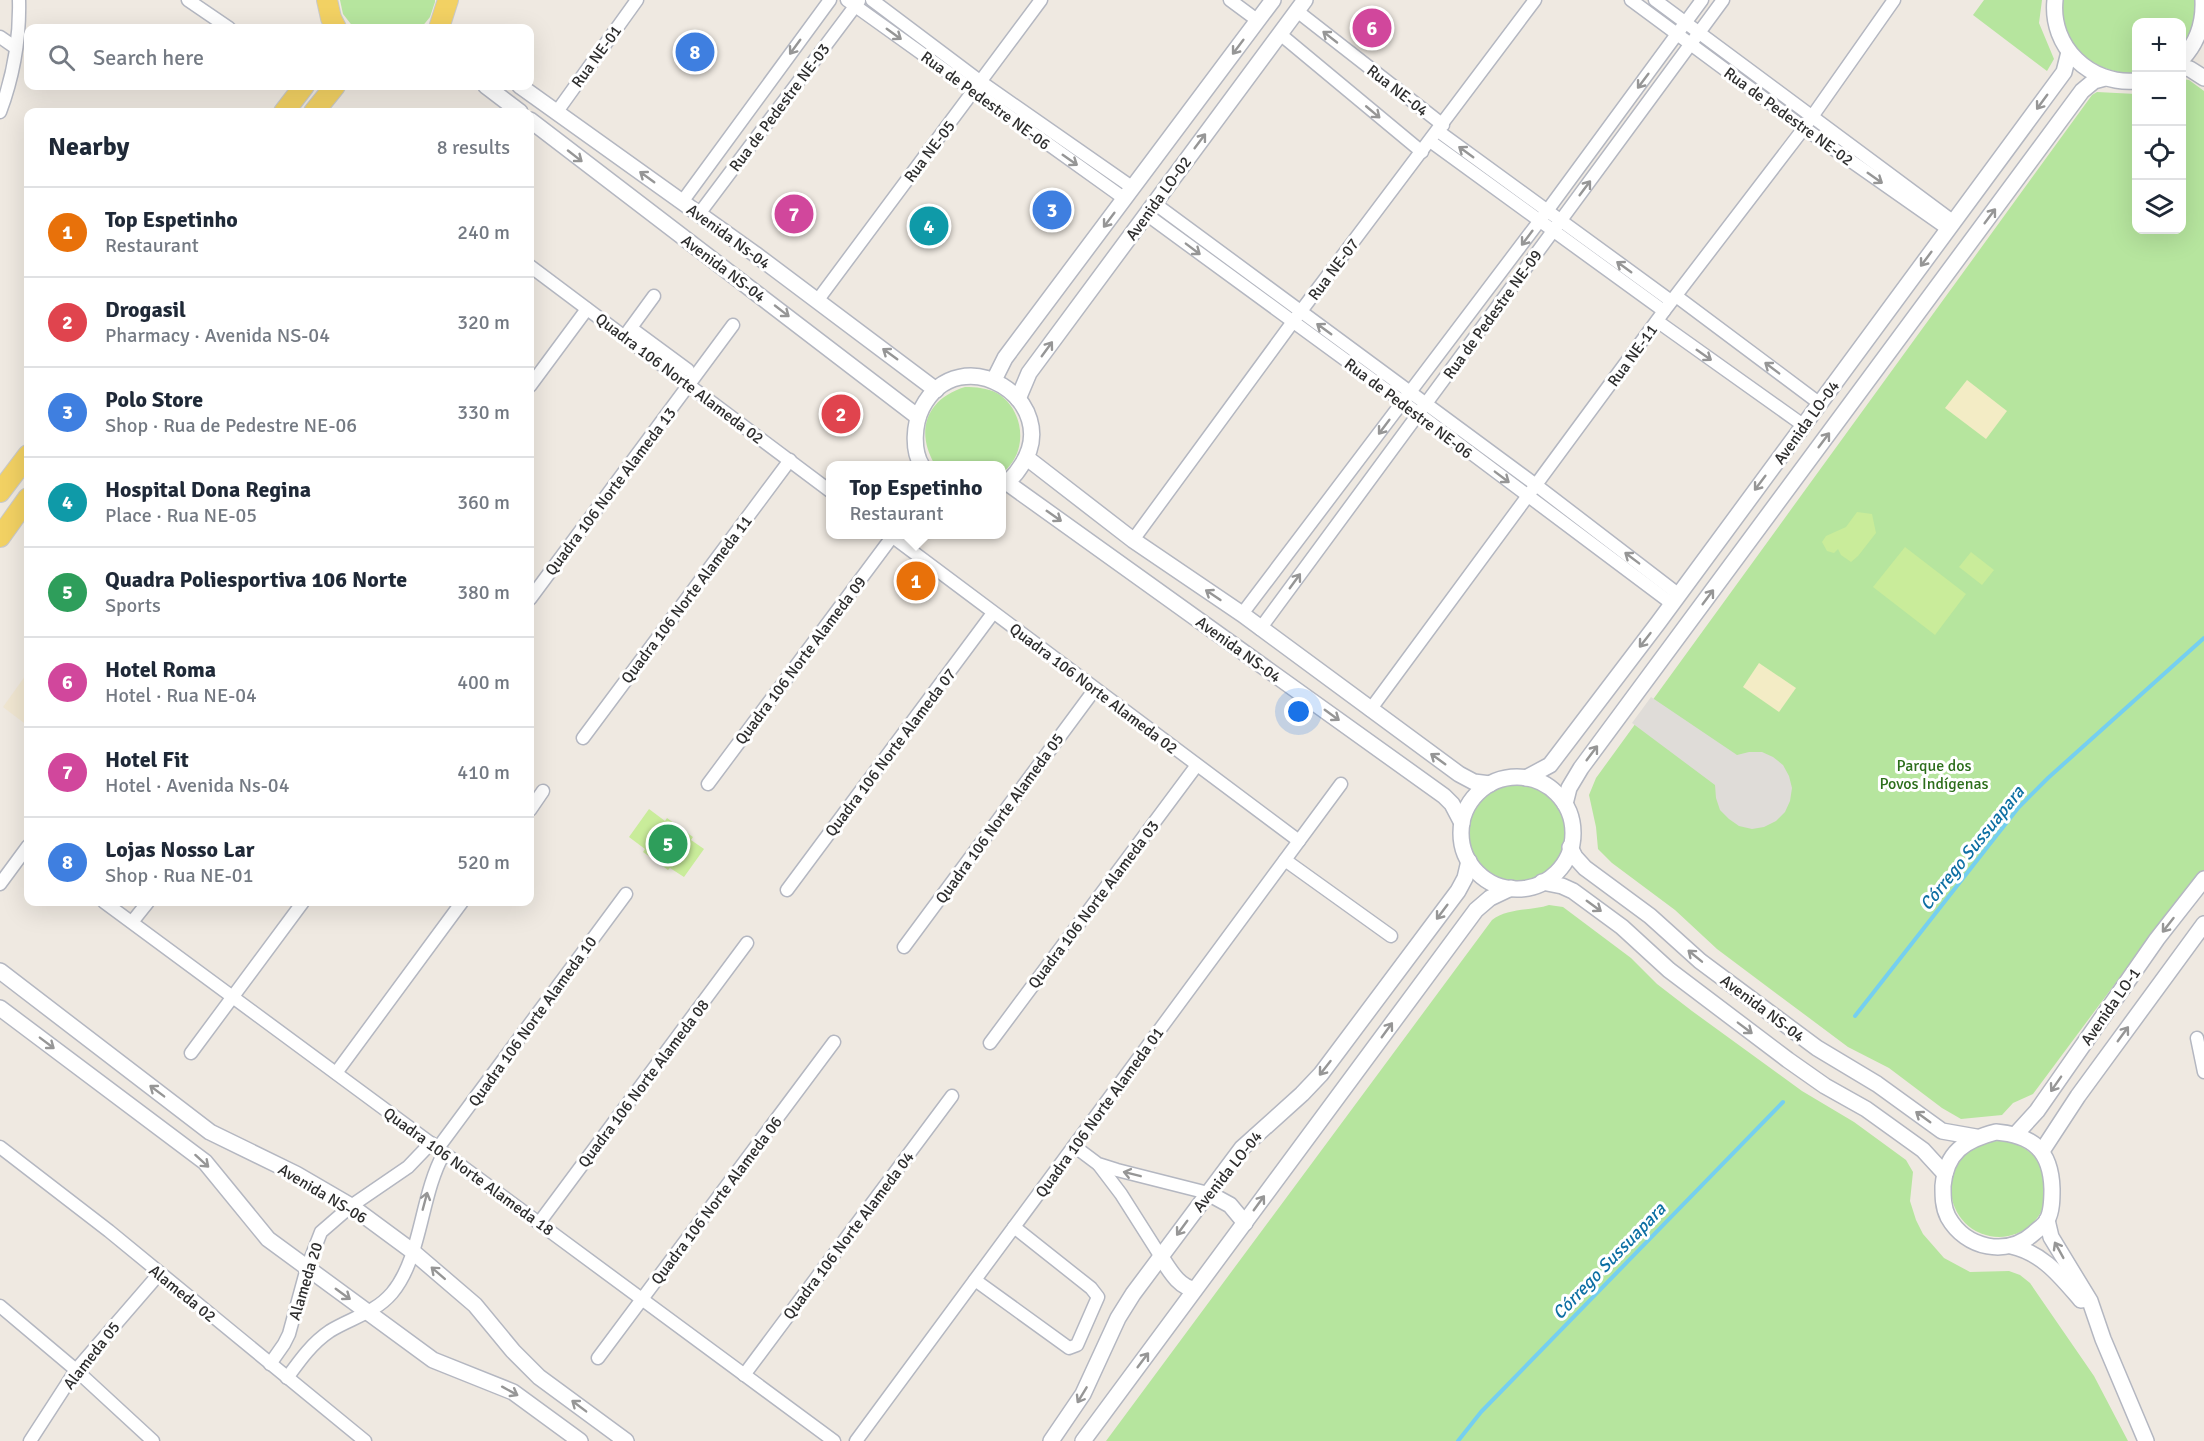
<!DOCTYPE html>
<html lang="en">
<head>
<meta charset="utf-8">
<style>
	:root { --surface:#fff; --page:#f2f2f3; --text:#1f2937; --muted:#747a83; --line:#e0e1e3; --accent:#2563eb }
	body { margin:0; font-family:Signika,sans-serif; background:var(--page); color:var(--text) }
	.controls { position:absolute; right:18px; top:18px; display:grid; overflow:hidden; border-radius:12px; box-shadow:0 6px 24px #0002 }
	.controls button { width:54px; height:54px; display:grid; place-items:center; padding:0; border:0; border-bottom:2px solid var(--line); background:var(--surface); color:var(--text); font:30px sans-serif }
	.you { position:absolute; left:1299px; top:712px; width:21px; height:21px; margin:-15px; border:4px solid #fff; border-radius:50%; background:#1a73e8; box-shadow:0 0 0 9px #1a73e833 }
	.badge { display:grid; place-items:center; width:39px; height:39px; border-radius:50%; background:var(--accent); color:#fff; font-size:20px; font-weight:700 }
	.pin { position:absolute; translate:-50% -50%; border:3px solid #fff; box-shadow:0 2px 6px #0006 }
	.popup { position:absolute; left:826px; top:461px; width:180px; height:78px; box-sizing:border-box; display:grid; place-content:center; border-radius:12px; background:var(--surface); filter:drop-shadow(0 2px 4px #0005); font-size:20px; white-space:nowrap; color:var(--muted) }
	.popup b { font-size:22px; color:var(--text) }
	.popup::after { content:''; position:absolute; left:50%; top:100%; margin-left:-12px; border:12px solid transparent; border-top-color:var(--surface) }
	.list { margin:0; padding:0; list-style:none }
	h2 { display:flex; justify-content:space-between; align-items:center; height:78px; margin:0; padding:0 24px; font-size:26px }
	h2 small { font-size:20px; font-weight:400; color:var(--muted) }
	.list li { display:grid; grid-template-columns:39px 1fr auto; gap:18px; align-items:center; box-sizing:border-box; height:90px; padding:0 24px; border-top:2px solid var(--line) }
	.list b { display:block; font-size:22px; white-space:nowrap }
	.list p { margin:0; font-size:20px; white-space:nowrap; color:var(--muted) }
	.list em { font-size:20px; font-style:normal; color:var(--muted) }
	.icon { flex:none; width:33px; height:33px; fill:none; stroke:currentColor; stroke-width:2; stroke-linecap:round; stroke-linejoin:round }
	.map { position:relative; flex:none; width:2204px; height:1441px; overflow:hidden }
	.search { position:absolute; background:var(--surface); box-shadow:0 6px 24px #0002; left:24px; top:24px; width:510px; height:66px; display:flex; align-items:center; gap:15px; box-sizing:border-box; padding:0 21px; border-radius:12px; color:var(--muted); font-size:22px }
	.panel { position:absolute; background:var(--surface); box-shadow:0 6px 24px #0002; left:24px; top:108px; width:510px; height:798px; border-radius:12px }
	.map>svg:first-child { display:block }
	.education { fill:#f0e6d1 }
	.green { fill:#b6e59e }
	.sand { fill:#f3ecc5 }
	.pitch { fill:#c9ec9a }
	.plaza { fill:#dfdcd8 }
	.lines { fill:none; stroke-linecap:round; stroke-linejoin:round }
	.stream { stroke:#75cff0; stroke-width:4 }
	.minor-casing { stroke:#b4b7c1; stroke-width:15 }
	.tertiary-casing { stroke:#b4b7c1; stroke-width:18 }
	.primary-casing { stroke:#c9c9c9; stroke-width:22 }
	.minor { stroke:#fff; stroke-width:12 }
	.tertiary { stroke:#fff; stroke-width:15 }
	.primary { stroke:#f2d163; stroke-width:20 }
	.oneway { stroke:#969696 }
	.labels { text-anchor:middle; stroke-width:6; stroke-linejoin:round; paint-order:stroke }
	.street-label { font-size:16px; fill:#2e2e2e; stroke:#fff }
	.park-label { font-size:16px; fill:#2c6e1b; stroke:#fff }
	.water-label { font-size:18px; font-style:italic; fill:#0d6fa3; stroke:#fff }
</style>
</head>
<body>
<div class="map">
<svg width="2204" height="1441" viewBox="0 0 2204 1441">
	<rect width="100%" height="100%" fill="#efe9e1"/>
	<path class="education" d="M28 672V726L3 707Z"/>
	<g class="green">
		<path d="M340 0H435V2L430 17 421 28H354L343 14Z"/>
		<path d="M1984 0H2042L2039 23 2054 59 2047 71 1973 15Z"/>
		<path d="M2063 0H2195C2196 18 2192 33 2182 48V22H2136V73C2094 75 2059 44 2063 0Z"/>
		<path d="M2182 79 2189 80 2204 91V871L2155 930 2033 1094 2013 1103 2002 1115 1961 1119 1942 1108 1889 1068 1848 1047 1717 949 1675 910 1612 863 1598 849 1596 827 1589 795 1596 778 2092 95 2097 92 2136 94V230H2182Z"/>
		<path d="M965 387C976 387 987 388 997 393 1025 410 1029 453 1002 473V466L935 465C915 431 926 399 965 387Z"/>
		<circle cx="1517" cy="833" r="48"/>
		<path d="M1549 905 1563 907 1631 958 1657 984 1692 1011 1802 1091 1854 1122 1906 1160 1913 1172 1910 1201 1916 1220 1923 1234 1944 1258 1970 1272 2009 1271 2020 1275 2030 1283 2094 1376 2128 1441H1106L1492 920C1507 908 1531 911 1549 905Z"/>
		<circle cx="1999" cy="1189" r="48"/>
	</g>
	<g class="sand">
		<path d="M1967 380 2007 411 1986 439 1945 408Z"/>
		<path d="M1759 663 1796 688 1779 712 1743 687Z"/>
	</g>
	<g class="pitch">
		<path d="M1857 512 1872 514 1876 533 1858 556 1851 562 1841 555 1838 549 1834 553 1827 551 1822 542 1826 536 1846 527Z"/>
		<path d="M1905 547 1966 594 1935 635 1873 587Z"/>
		<path d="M1971 552 1994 570 1982 585 1959 567Z"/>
		<path d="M649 809 665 821 667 818 693 837 691 840 704 849 684 877 670 868 668 870 643 852 645 849 629 837Z"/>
	</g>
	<path class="plaza" d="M1651 697 1737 755 1749 752H1762L1773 757 1783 765 1789 776 1792 788 1790 801 1785 812 1776 821 1764 827 1752 829 1739 826 1729 819 1720 810 1716 798 1715 785 1632 723Z"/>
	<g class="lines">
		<g class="stream">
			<path d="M1855 1016 2018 808 2048 778 2204 638"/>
			<path d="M1458 1441 1481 1412 1783 1102"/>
		</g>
		<g class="minor-casing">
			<g id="minor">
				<path d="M188 0 229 28"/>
				<path d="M847 0 1125 199"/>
				<path d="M872 0 981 82 1133 188"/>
				<path d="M1230 0 1257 20"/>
				<path d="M1631 0 1804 128 1948 229"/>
				<path d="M1655 0 1954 222"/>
				<path d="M1297 11 1443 125"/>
				<path d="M1280 34 1422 152"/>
				<path d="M0 37 16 48"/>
				<path d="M0 112C13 77 20 37 19 0"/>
				<path d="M556 113 637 0"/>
				<path d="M1438 131 1671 301"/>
				<path d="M1430 141 1664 311"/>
				<path d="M682 202 830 0"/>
				<path d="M1154 203 1536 485 1678 594"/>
				<path d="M699 214 859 1"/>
				<path d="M1146 214 1403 402 1671 603"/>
				<path d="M530 266 830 491"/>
				<path d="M1676 296 1819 403"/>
				<path d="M817 301 1041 0"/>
				<path d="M1657 321 1803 425"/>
				<path d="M631 328 688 370"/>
				<path d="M627 333 654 296"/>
				<path d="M530 386 587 309"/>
				<path d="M889 534 1299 841"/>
				<path d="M1133 540 1292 323 1535 0"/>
				<path d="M530 599 733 325"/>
				<path d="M1242 614 1547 211 1702 0"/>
				<path d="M1260 629 1723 0"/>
				<path d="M1370 710 1664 311 1804 128 1894 0"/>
				<path d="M583 738 790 460"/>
				<path d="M708 784 892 537"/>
				<path d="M530 810 543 791"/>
				<path d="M1285 860 1391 936"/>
				<path d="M0 884 28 846"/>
				<path d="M787 890 993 613"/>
				<path d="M104 902 834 1441"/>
				<path d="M132 922 148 902"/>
				<path d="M904 947 1095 689"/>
				<path d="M2197 1038 2204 1072"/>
				<path d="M990 1043 1197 765"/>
				<path d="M191 1053 303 902"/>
				<path d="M336 1073 462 902"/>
				<path d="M1074 1146 1098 1164 1117 1170 1208 1193"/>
				<path d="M0 1147 109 1231 365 1441"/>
				<path d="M438 1148 626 894"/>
				<path d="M1099 1165 1121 1194 1161 1257"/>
				<path d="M539 1223 747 943"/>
				<path d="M975 1280 1069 1348 1077 1345 1098 1297 1091 1288 1014 1227"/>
				<path d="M0 1306 76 1370 153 1441"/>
				<path d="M598 1358 834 1042"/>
				<path d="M270 1364 284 1344 289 1334 307 1268 321 1232 351 1206 408 1167 431 1143"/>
				<path d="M744 1375 952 1096"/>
				<path d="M287 1378C300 1360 312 1343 330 1331 351 1318 375 1313 392 1293 422 1257 420 1196 444 1153"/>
				<path d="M30 1441 76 1370 159 1274"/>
				<path d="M856 1441 1341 784"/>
			</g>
		</g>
		<g class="tertiary-casing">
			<g id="tertiary">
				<path d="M2055 0C2050 47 2090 85 2136 81"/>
				<path d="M2182 59C2197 43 2204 22 2203 0"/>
				<path d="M2182 67 2190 69 2204 78"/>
				<path d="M486 86 520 112"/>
				<path d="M520 86 755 254 936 390"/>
				<path d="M530 120 918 417"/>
				<path d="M994 380 1005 358 1273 0"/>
				<path d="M1018 399 1029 373 1305 0"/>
				<path d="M1027 458 1133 540 1242 614 1459 774 1474 782 1490 784"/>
				<path d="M922 466C912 450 914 424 922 408 960 335 1065 402 1021 466 1016 474 1010 481 1002 485"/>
				<path d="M1006 482 1444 796 1452 804 1462 823"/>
				<circle cx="1517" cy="833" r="56"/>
				<path d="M1526 778 1550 765 1658 623 2064 72 2069 52"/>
				<path d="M1565 804 1569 788 1581 768 2082 91 2094 81 2105 78"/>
				<path d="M1570 847 1575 857 1585 868 1650 916 1700 961 1817 1048 1877 1084 1942 1131 1976 1137"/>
				<path d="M1542 882 1562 886 1573 891 1622 927 1669 970 1788 1060 1825 1086 1866 1109 1923 1150 1945 1174"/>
				<path d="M0 971 210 1132 296 1174 351 1206 412 1251 475 1305 513 1351 539 1377 626 1441"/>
				<path d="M0 1008 205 1162 268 1239 433 1360 513 1392 580 1441"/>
				<path d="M1996 1132C2032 1135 2051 1150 2052 1189 2052 1198 2052 1212 2047 1220 2045 1225 2038 1229 2034 1233 2007 1257 1966 1249 1948 1217 1943 1207 1943 1197 1943 1186 1946 1152 1965 1140 1996 1132Z"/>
				<path d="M2016 1134 2037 1111 2157 939 2204 879"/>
				<path d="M2042 1151 2078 1096 2204 924"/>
				<path d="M1208 1193 1230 1205 1245 1223"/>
				<path d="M2047 1220 2051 1237 2090 1301 2103 1339 2146 1441"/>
				<path d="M2011 1246C2043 1253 2061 1277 2081 1300"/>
				<path d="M1161 1257C1169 1269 1179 1288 1195 1289"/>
				<path d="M1051 1441 1083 1394 1118 1318 1133 1294 1242 1148 1302 1094 1321 1074 1458 891 1465 878 1469 861"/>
				<path d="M1083 1441 1476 910 1490 898 1511 888"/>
			</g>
		</g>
		<g class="primary-casing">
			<g id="primary">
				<path d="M327 0 331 18 336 28"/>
				<path d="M439 28 448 0"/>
				<path d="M284 112 304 86"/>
				<path d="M314 112 335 86"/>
				<path d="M0 492 28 455"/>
				<path d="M0 537 28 498"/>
			</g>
		</g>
		<use href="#minor" class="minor"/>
		<use href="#tertiary" class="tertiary"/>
		<use href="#primary" class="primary"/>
	</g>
	<defs><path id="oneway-shaft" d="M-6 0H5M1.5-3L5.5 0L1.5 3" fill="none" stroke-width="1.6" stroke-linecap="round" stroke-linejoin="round" transform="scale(1.5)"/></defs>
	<g class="oneway">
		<use href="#oneway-shaft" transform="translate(894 34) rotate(36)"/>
		<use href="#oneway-shaft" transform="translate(1330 37) rotate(-142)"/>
		<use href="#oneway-shaft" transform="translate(795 47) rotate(126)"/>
		<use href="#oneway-shaft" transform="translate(1238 47) rotate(127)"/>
		<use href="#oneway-shaft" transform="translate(1643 81) rotate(127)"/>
		<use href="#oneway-shaft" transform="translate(2042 102) rotate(126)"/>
		<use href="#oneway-shaft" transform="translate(1373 112) rotate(40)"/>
		<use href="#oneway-shaft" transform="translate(1200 141) rotate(-53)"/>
		<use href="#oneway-shaft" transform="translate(1466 152) rotate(-144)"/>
		<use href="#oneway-shaft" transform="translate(575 156) rotate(38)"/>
		<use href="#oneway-shaft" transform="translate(1070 160) rotate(35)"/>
		<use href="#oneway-shaft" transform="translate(647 177) rotate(-144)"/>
		<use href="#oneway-shaft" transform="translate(1875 178) rotate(35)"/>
		<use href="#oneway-shaft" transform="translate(1585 188) rotate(-53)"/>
		<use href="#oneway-shaft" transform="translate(1990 216) rotate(-53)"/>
		<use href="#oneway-shaft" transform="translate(1109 220) rotate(127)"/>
		<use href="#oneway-shaft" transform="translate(1527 238) rotate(127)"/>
		<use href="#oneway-shaft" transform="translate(1193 249) rotate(37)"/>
		<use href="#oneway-shaft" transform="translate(1926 259) rotate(127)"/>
		<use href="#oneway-shaft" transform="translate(1624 267) rotate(-144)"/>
		<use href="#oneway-shaft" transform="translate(782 311) rotate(38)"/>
		<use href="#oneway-shaft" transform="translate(1324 329) rotate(-144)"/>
		<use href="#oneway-shaft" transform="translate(1047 349) rotate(-54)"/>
		<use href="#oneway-shaft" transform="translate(890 354) rotate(-144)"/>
		<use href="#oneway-shaft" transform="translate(1704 355) rotate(35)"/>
		<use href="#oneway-shaft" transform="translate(1772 368) rotate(-143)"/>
		<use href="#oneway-shaft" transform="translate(1384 427) rotate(127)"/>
		<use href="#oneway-shaft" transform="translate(1824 440) rotate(-53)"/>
		<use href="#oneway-shaft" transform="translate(1502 477) rotate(37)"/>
		<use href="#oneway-shaft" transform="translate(1760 483) rotate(127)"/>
		<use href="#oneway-shaft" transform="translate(1054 516) rotate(35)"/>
		<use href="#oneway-shaft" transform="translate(1632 558) rotate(-143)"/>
		<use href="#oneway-shaft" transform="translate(1295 581) rotate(-54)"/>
		<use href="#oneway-shaft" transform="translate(1213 595) rotate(-146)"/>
		<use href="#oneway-shaft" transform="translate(1708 597) rotate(-53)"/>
		<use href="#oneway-shaft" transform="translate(1645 640) rotate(128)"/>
		<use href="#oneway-shaft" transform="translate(1332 715) rotate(36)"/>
		<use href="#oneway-shaft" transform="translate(1592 753) rotate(-53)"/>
		<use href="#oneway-shaft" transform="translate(1438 759) rotate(-144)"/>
		<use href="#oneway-shaft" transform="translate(1594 906) rotate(36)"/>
		<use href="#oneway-shaft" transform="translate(1442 912) rotate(127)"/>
		<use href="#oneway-shaft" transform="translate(2168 925) rotate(128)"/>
		<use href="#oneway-shaft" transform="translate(1695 956) rotate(-141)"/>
		<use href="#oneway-shaft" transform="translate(1745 1028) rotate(37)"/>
		<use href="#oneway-shaft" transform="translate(1387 1030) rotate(-54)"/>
		<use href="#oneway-shaft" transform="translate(2123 1034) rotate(-54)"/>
		<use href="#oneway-shaft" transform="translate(47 1043) rotate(37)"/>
		<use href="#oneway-shaft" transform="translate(1325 1068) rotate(128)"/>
		<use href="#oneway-shaft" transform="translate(2056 1084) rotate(125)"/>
		<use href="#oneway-shaft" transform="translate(157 1091) rotate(-143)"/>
		<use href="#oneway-shaft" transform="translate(1923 1117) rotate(-144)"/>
		<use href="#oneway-shaft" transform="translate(202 1161) rotate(42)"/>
		<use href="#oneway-shaft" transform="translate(1132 1174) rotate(-166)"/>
		<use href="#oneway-shaft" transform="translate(425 1201) rotate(-75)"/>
		<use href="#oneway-shaft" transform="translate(1259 1203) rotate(-54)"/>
		<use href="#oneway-shaft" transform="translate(1182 1228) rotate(126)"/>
		<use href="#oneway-shaft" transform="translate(2059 1250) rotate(-119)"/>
		<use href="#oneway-shaft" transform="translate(438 1273) rotate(-139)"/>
		<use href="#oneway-shaft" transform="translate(343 1294) rotate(36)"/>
		<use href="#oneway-shaft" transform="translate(1143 1360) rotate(-53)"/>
		<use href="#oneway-shaft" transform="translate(510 1391) rotate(29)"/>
		<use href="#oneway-shaft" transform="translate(1082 1395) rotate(121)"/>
		<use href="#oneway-shaft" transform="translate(579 1406) rotate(-143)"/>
	</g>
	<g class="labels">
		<g class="street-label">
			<text transform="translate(596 56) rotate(-54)" y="6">Rua NE-01</text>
			<text transform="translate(1398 90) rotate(38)" y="6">Rua NE-04</text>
			<text transform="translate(986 100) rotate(36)" y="6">Rua de Pedestre NE-06</text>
			<text transform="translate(779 107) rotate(-53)" y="6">Rua de Pedestre NE-03</text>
			<text transform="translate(1789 116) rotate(36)" y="6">Rua de Pedestre NE-02</text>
			<text transform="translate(929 151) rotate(-53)" y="6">Rua NE-05</text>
			<text transform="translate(1158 198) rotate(-54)" y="6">Avenida LO-02</text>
			<text transform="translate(729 236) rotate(36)" y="6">Avenida Ns-04</text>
			<text transform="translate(724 268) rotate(37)" y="6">Avenida NS-04</text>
			<text transform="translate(1333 269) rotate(-53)" y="6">Rua NE-07</text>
			<text transform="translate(1492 314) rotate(-54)" y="6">Rua de Pedestre NE-09</text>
			<text transform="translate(1632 355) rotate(-54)" y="6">Rua NE-11</text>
			<text transform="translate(680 378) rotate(37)" y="6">Quadra 106 Norte Alameda 02</text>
			<text transform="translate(1409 408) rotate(37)" y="6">Rua de Pedestre NE-06</text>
			<text transform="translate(1806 422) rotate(-54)" y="6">Avenida LO-04</text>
			<text transform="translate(610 491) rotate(-53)" y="6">Quadra 106 Norte Alameda 13</text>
			<text transform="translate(686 599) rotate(-53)" y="6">Quadra 106 Norte Alameda 11</text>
			<text transform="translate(1239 649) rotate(36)" y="6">Avenida NS-04</text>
			<text transform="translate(800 660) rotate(-53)" y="6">Quadra 106 Norte Alameda 09</text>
			<text transform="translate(1094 688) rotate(37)" y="6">Quadra 106 Norte Alameda 02</text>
			<text transform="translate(890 752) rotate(-53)" y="6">Quadra 106 Norte Alameda 07</text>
			<text transform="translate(999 818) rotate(-54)" y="6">Quadra 106 Norte Alameda 05</text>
			<text transform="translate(1093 904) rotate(-53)" y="6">Quadra 106 Norte Alameda 03</text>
			<text transform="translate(2110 1006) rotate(-55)" y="6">Avenida LO-1</text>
			<text transform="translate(1763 1008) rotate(37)" y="6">Avenida NS-04</text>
			<text transform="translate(532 1021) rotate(-54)" y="6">Quadra 106 Norte Alameda 10</text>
			<text transform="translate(643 1083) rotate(-53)" y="6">Quadra 106 Norte Alameda 08</text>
			<text transform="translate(1099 1112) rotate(-54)" y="6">Quadra 106 Norte Alameda 01</text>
			<text transform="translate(469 1171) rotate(36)" y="6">Quadra 106 Norte Alameda 18</text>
			<text transform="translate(1227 1171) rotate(-51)" y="6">Avenida LO-04</text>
			<text transform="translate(323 1193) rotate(31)" y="6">Avenida NS-06</text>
			<text transform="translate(716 1200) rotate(-53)" y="6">Quadra 106 Norte Alameda 06</text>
			<text transform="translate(848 1235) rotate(-53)" y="6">Quadra 106 Norte Alameda 04</text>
			<text transform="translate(305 1281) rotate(-73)" y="6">Alameda 20</text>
			<text transform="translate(183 1293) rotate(39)" y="6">Alameda 02</text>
			<text transform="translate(91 1355) rotate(-52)" y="6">Alameda 05</text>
		</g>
		<g class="park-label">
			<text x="1934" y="771">Parque dos<tspan x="1934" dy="18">Povos Indígenas</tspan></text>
		</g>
		<g class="water-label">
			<text transform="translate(1972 848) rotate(-51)" y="6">Córrego Sussuapara</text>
			<text transform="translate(1609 1261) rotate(-46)" y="6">Córrego Sussuapara</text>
		</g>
	</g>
</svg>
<div class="controls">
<button>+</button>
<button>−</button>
<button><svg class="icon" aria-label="locate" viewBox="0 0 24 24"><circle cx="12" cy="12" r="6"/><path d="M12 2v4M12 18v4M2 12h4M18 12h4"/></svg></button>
<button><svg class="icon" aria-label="layers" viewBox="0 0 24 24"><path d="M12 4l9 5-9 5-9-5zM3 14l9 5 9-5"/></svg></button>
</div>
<div class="you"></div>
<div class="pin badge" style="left:916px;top:581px;background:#e8710a">1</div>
<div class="popup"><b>Top Espetinho</b>Restaurant</div>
<div class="pin badge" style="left:841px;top:414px;background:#e0444e">2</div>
<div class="pin badge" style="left:1052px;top:210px;background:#3f7fe0">3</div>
<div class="pin badge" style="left:929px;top:226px;background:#0f9aa8">4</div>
<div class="pin badge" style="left:668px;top:844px;background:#2e9e5b">5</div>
<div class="pin badge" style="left:1372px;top:28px;background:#d1479c">6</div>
<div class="pin badge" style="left:794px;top:214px;background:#d1479c">7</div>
<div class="pin badge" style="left:695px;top:52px;background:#3f7fe0">8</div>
<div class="search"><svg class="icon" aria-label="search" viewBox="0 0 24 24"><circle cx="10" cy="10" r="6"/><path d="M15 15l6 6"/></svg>Search here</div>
<section class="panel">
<h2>Nearby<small>8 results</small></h2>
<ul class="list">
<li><span class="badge" style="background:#e8710a">1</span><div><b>Top Espetinho</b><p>Restaurant</p></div><em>240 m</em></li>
<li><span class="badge" style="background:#e0444e">2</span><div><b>Drogasil</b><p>Pharmacy · Avenida NS-04</p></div><em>320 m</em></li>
<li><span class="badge" style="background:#3f7fe0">3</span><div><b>Polo Store</b><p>Shop · Rua de Pedestre NE-06</p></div><em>330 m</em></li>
<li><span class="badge" style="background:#0f9aa8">4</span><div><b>Hospital Dona Regina</b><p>Place · Rua NE-05</p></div><em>360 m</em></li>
<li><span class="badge" style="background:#2e9e5b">5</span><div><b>Quadra Poliesportiva 106 Norte</b><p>Sports</p></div><em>380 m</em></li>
<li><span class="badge" style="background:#d1479c">6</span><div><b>Hotel Roma</b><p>Hotel · Rua NE-04</p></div><em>400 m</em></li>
<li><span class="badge" style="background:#d1479c">7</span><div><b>Hotel Fit</b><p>Hotel · Avenida Ns-04</p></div><em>410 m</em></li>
<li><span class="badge" style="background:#3f7fe0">8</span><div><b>Lojas Nosso Lar</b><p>Shop · Rua NE-01</p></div><em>520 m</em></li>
</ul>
</section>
</div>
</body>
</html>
